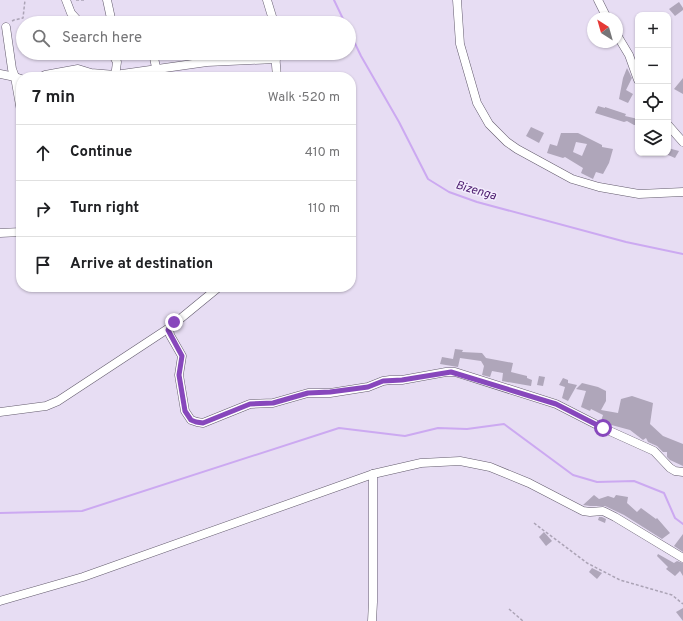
<!DOCTYPE html>
<html lang="en">
<head>
<meta charset="utf-8">
<style>
	:root { --surface:#fff; --page:#f6f6f6; --text:#202124; --muted:#757577; --line:#e0e0e0 }
	body { margin:0; font-family:Overpass,sans-serif; background:var(--page); color:var(--text) }
	.controls { position:absolute; right:12px; top:12px; display:grid; overflow:hidden; border-radius:8px; box-shadow:0 1px 3px #0004 }
	.controls button { width:36px; height:36px; display:grid; place-items:center; padding:0; border:0; border-bottom:1px solid var(--line); background:var(--surface); color:var(--text); font:20px sans-serif }
	.compass { position:absolute; left:587px; top:12px; width:36px; height:36px; border-radius:50%; background:var(--surface); box-shadow:0 1px 3px #0004; rotate:323deg }
	.stop { position:absolute; width:12px; height:12px; margin:-9px; border:3px solid #8747bc; border-radius:50%; background:#fff }
	.stop.end { background:#8747bc; border-color:#fff; box-shadow:0 1px 4px #0008 }
	.list { margin:0; padding:0; list-style:none }
	h2 { display:flex; justify-content:space-between; align-items:center; height:52px; margin:0; padding:0 16px; font-size:17px }
	h2 small { font-size:13px; font-weight:400; color:var(--muted) }
	.list li { display:grid; grid-template-columns:26px 1fr auto; gap:12px; align-items:center; box-sizing:border-box; height:56px; padding:0 16px; border-top:1px solid var(--line) }
	.list b { display:block; font-size:15px; white-space:nowrap }
	.list em { font-size:13px; font-style:normal; color:var(--muted) }
	.icon { flex:none; width:22px; height:22px; fill:none; stroke:currentColor; stroke-width:2; stroke-linecap:round; stroke-linejoin:round }
	.map { position:relative; flex:none; width:683px; height:621px; overflow:hidden }
	.search { position:absolute; background:var(--surface); box-shadow:0 1px 3px #0004; left:16px; top:16px; width:340px; height:44px; display:flex; align-items:center; gap:10px; box-sizing:border-box; padding:0 14px; border-radius:22px; color:var(--muted); font-size:15px }
	.panel { position:absolute; background:var(--surface); box-shadow:0 1px 3px #0004; left:16px; top:72px; width:340px; height:220px; border-radius:16px }
	.map>svg:first-child { display:block }
	.lines { fill:none; stroke-linecap:round; stroke-linejoin:round }
	.stream { stroke:#cca9f1; stroke-width:2 }
	.building { fill:#afa6ba; fill-rule:evenodd }
	.minor-casing { stroke:#635b6d; stroke-width:9 }
	.path { stroke:#aba3b5; stroke-width:1.5; stroke-dasharray:3 2; stroke-linecap:butt }
	.minor { stroke:#fff; stroke-width:8 }
	.route { stroke:#8747bc; stroke-width:5 }
	.labels { text-anchor:middle; stroke-width:3; stroke-linejoin:round; paint-order:stroke }
	.water-label { font-size:12px; font-style:italic; fill:#49196c; stroke:#f3ecfd }
</style>
</head>
<body>
<div class="map">
<svg width="683" height="621" viewBox="0 0 683 621">
	<rect width="100%" height="100%" fill="#e7ddf3"/>
	<g class="lines">
		<g class="stream">
			<path d="M334 0 345 23"/>
			<path d="M349 31 361 56 399 122 428 179 449 192 477 202 626 242 683 254"/>
			<path d="M0 513 82 511 339 428 405 436 438 428 467 429 504 424 573 475 597 482 634 481 664 493 675 518 683 524"/>
		</g>
	</g>
	<g class="building">
		<path d="M679 2 683 8V10L675 16 669 9Z"/>
		<path d="M627 68 632 78 626 90 633 94 628 103 619 99 623 78Z"/>
		<path d="M683 78V94L674 89Z"/>
		<path d="M598 106 605 108V107L626 114 625 116 638 119V125H634L627 121 624 122 595 113Z"/>
		<path d="M531 127 544 133 539 143 526 136Z"/>
		<path d="M561 133H578L602 145V147L613 149 609 163 603 174 596 172 593 179 581 173 583 168 565 157 563 158 547 153 550 144 557 146ZM576 142 587 144 582 156 573 152Z"/>
		<path d="M668 148 679 151 675 158 668 155Z"/>
		<path d="M455 349 463 350 462 352 482 353 486 358 513 363 511 372 527 376V378L532 380 531 386 502 381 503 373 492 371 490 377 482 375 484 366 481 361 460 358 458 367 440 364 442 357 453 359Z"/>
		<path d="M539 376 545 377 543 386 537 385Z"/>
		<path d="M563 378 568 380V383L577 385 568 401 562 398 565 387 559 385Z"/>
		<path d="M582 383 598 387 606 391V401L601 410 618 413 621 399 632 396 653 403 650 424 663 436 683 444V466L670 460 667 457V452H663L657 446 648 442 646 438 643 440 630 430 604 423 601 421 603 415 591 409 590 411 581 407 586 391 576 389Z"/>
		<path d="M594 495 599 499 608 496 614 498 616 495 628 497 627 503 637 512 641 508 656 519 657 518 670 533 662 539 624 515 605 506H590L583 505Z"/>
		<path d="M597 517H602L606 519 605 523 598 520 599 517Z"/>
		<path d="M544 532 552 541 546 546 539 537Z"/>
		<path d="M683 534V552L674 546Z"/>
		<path d="M658 554 674 563 677 561 683 563V576L680 571 675 576 666 569 668 567 657 556Z"/>
		<path d="M592 568 602 573 597 579 589 572Z"/>
		<path d="M683 608V621L676 612Z"/>
	</g>
	<g class="lines">
		<g class="minor-casing">
			<g id="minor">
				<path d="M66 0 71 13 80 23"/>
				<path d="M107 0 112 23"/>
				<path d="M267 0 274 23"/>
				<path d="M457 0 460 44 477 103 489 124 507 142 517 149 572 179 599 187 639 194 683 192"/>
				<path d="M598 0 607 18"/>
				<path d="M6 27 12 69 15 77 21 79"/>
				<path d="M617 35 629 55 638 80"/>
				<path d="M112 53 117 62 115 77"/>
				<path d="M153 53 158 77"/>
				<path d="M275 53 277 77"/>
				<path d="M0 74 15 77 21 111"/>
				<path d="M41 77 45 75 78 69 91 73 115 75 207 62 276 59"/>
				<path d="M668 125 683 142"/>
				<path d="M0 233 21 232"/>
				<path d="M219 287 169 328 170 335 182 356 179 375 185 411 191 420 197 422 203 423 250 404 273 403 308 393H330L368 387 383 381 390 380H402L446 372H455L556 404 603 428 654 451 670 468 675 471 683 472"/>
				<path d="M0 412 46 406 58 401 169 328"/>
				<path d="M0 601 83 577 373 474 421 463 460 461 490 467 529 483 583 511 590 512 603 511 615 517 683 558"/>
				<path d="M372 621 373 602V474"/>
			</g>
		</g>
		<g class="path">
			<path d="M76 0H84"/>
			<path d="M12 21 14 20 23 18 25 0"/>
			<path d="M534 523 543 530 587 563 620 580 672 595 683 604"/>
			<path d="M509 609 523 621"/>
		</g>
		<use href="#minor" class="minor"/>
	</g>
	<g class="lines">
		<path class="route" d="M174 322 169 328 168 330 182 356 179 375 185 411 191 420 196 422 203 423 250 404 273 403 308 393 330 392 368 387 383 381 402 380 451 372 556 404 603 428"/>
	</g>
	<g class="labels">
		<g class="water-label">
			<text transform="translate(476 190) rotate(16)" y="4">Bizenga</text>
		</g>
	</g>
</svg>
<div class="controls">
<button>+</button>
<button>−</button>
<button><svg class="icon" aria-label="locate" viewBox="0 0 24 24"><circle cx="12" cy="12" r="6"/><path d="M12 2v4M12 18v4M2 12h4M18 12h4"/></svg></button>
<button><svg class="icon" aria-label="layers" viewBox="0 0 24 24"><path d="M12 4l9 5-9 5-9-5zM3 14l9 5 9-5"/></svg></button>
</div>
<svg class="compass" viewBox="-18 -18 36 36"><path d="M0-13l5 13h-10z" fill="#e53935"/><path d="M0 13l5-13h-10z" fill="#757577"/></svg>
<div class="stop" style="left:603px;top:428px"></div>
<div class="stop end" style="left:174px;top:322px"></div>
<div class="search"><svg class="icon" aria-label="search" viewBox="0 0 24 24"><circle cx="10" cy="10" r="6"/><path d="M15 15l6 6"/></svg>Search here</div>
<section class="panel">
<h2>7 min<small>Walk · 520 m</small></h2>
<ul class="list">
<li><svg class="icon" aria-label="ahead" viewBox="0 0 24 24"><path d="M12 20V5M6 11l6-6 6 6"/></svg><div><b>Continue</b></div><em>410 m</em></li>
<li><svg class="icon" aria-label="right" viewBox="0 0 24 24"><path d="M7 20v-9h11M14 6l5 5-5 5"/></svg><div><b>Turn right</b></div><em>110 m</em></li>
<li><svg class="icon" aria-label="arrive" viewBox="0 0 24 24"><path d="M6 21V4h12l-3 4 3 4H6"/></svg><div><b>Arrive at destination</b></div></li>
</ul>
</section>
</div>
</body>
</html>
